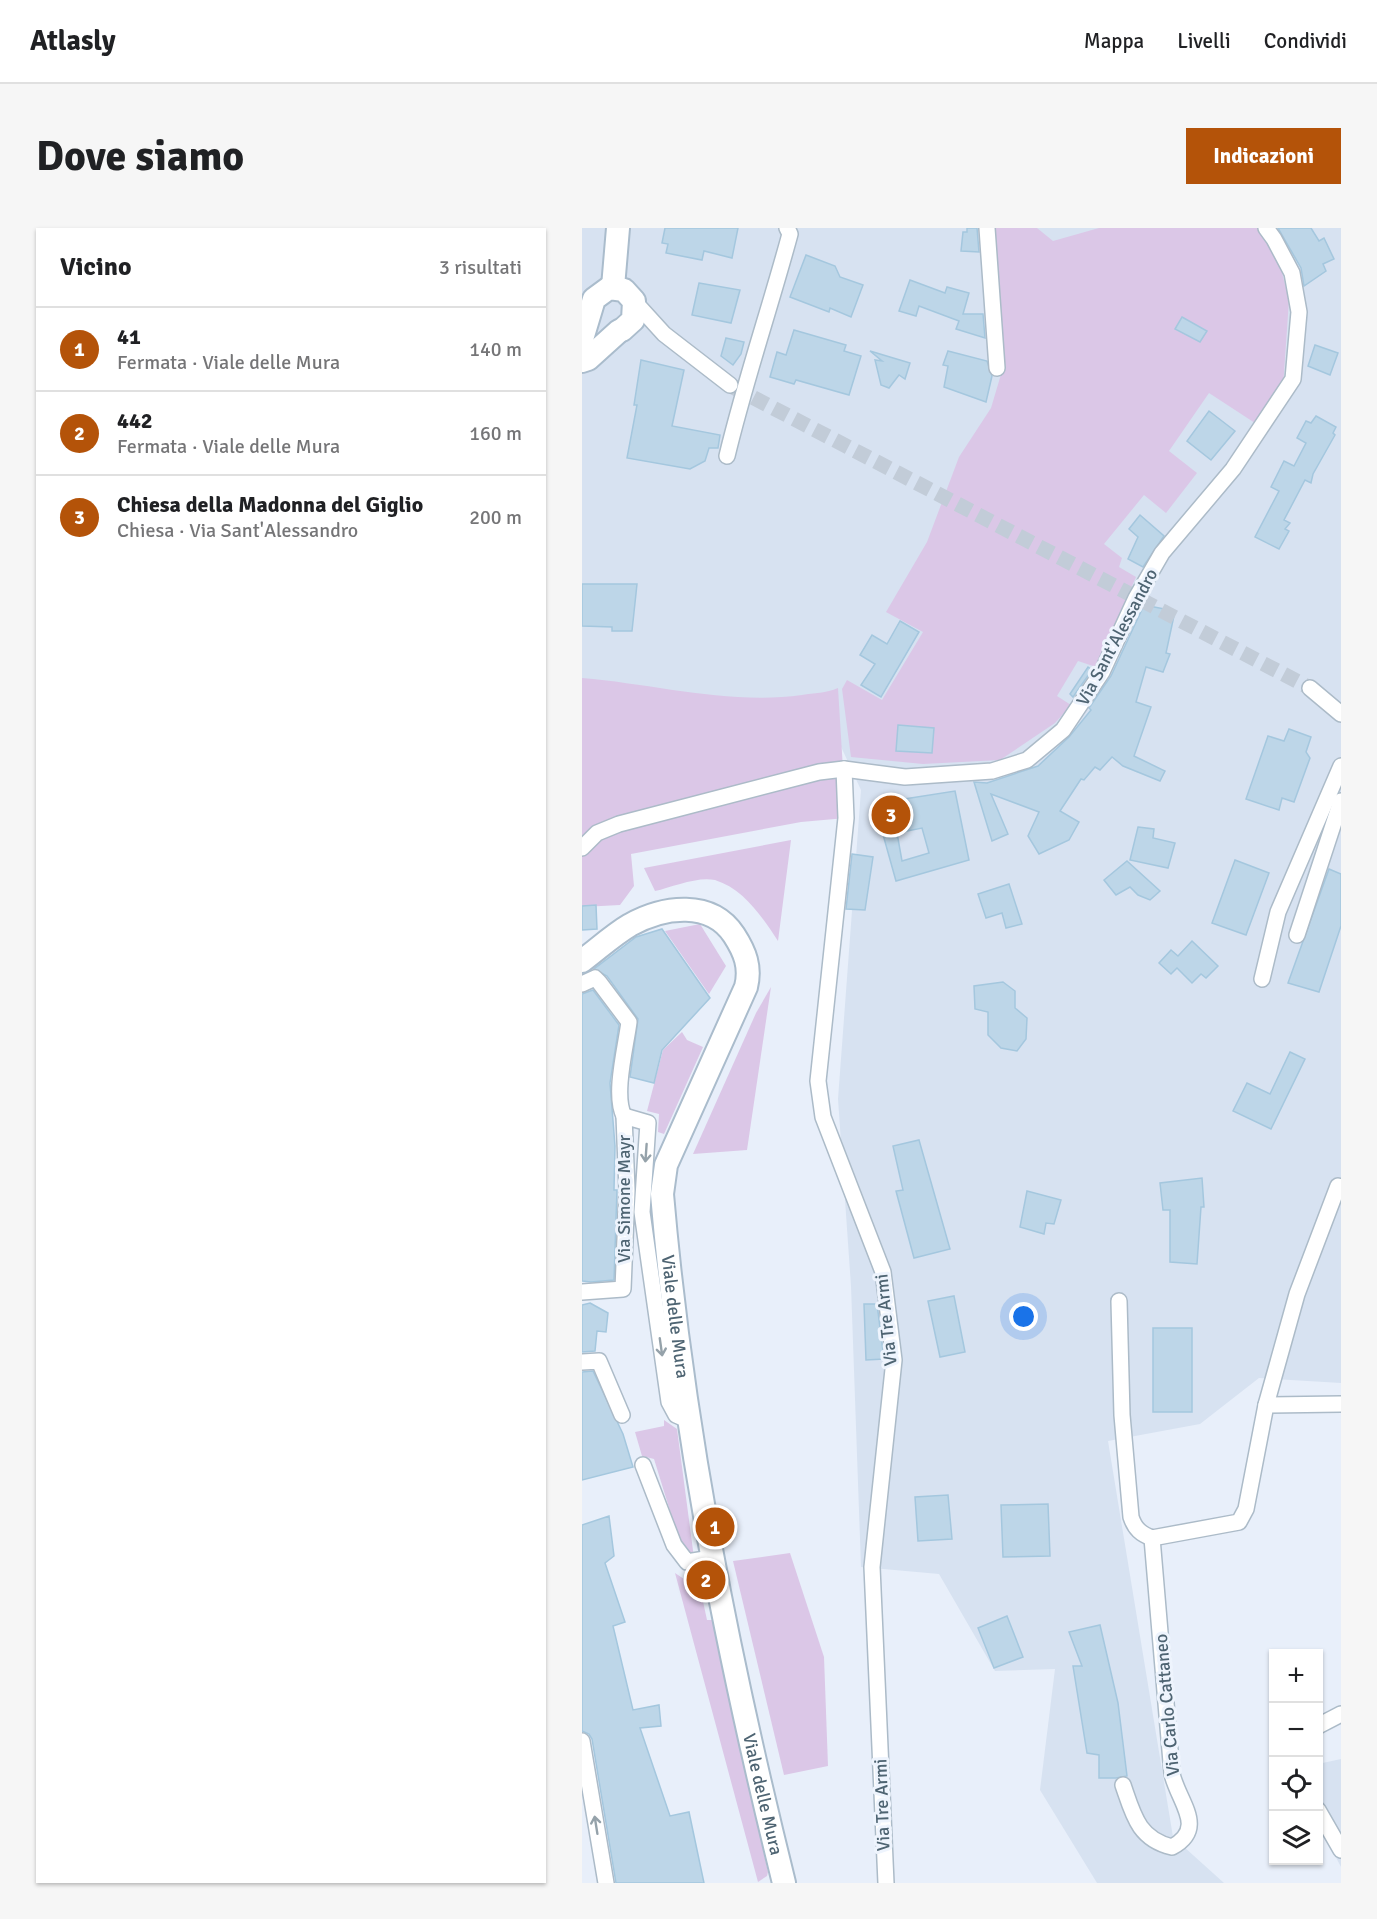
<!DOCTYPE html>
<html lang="it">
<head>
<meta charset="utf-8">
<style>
	:root { --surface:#fff; --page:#f6f6f6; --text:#202124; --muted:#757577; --line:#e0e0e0; --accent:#b45309 }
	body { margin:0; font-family:Signika,sans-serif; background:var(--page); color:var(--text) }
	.controls { position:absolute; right:18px; bottom:18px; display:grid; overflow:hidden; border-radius:0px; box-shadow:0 2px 4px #0004 }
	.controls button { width:54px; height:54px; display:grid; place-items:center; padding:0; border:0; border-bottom:2px solid var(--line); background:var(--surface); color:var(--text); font:30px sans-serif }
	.you { position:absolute; left:442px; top:1089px; width:21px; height:21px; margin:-15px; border:4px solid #fff; border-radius:50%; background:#1a73e8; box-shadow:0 0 0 9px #1a73e833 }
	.badge { display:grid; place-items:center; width:39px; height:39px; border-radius:50%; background:var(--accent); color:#fff; font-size:20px; font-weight:700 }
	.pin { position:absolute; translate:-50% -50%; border:3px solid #fff; box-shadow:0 2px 6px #0006 }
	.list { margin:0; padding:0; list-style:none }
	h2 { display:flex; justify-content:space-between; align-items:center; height:78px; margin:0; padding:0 24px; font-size:26px }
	h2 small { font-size:20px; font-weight:400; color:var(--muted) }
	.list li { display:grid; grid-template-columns:39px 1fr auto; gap:18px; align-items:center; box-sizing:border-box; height:84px; padding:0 24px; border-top:2px solid var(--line) }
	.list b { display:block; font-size:22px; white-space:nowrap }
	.list p { margin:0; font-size:20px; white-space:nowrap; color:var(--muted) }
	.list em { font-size:20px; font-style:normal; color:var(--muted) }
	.icon { flex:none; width:33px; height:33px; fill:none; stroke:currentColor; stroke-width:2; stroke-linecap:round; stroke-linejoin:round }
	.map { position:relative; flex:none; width:759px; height:1655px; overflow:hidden; border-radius:0px }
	header { display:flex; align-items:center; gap:36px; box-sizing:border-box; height:84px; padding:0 30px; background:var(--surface); border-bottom:2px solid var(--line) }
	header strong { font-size:28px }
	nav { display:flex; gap:33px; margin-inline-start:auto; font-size:21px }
	.intro { display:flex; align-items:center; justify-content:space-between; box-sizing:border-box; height:144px; padding:0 36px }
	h1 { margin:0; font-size:42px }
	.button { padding:15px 27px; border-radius:0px; background:var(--accent); color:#fff; font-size:21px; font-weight:700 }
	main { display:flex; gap:36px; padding:0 36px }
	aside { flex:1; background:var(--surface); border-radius:0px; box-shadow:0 2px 4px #0004 }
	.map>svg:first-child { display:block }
	.residential { fill:#d7e2f1 }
	.green { fill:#dbc7e7 }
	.building { fill:#bdd6e8; stroke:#a4c7de; stroke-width:1.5; fill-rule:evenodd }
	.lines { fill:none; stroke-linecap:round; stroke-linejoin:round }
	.street-tunnel { stroke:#c2ccd8; stroke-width:15; stroke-dasharray:15 8; stroke-linecap:butt }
	.street-casing { stroke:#acbbc8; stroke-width:18 }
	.secondary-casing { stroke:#aabccc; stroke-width:26 }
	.street { stroke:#fff; stroke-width:15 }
	.secondary { stroke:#fff; stroke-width:22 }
	.oneway { stroke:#95a2aa }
	.labels { text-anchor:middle; stroke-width:6; stroke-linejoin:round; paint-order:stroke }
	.street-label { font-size:18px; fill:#4e6472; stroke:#eef4fd }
</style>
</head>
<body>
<header>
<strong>Atlasly</strong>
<nav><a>Mappa</a><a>Livelli</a><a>Condividi</a></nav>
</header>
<div class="intro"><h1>Dove siamo</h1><a class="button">Indicazioni</a></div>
<main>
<aside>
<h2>Vicino<small>3 risultati</small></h2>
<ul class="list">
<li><span class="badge">1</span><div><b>41</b><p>Fermata · Viale delle Mura</p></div><em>140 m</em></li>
<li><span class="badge">2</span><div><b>442</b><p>Fermata · Viale delle Mura</p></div><em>160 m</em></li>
<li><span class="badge">3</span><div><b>Chiesa della Madonna del Giglio</b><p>Chiesa · Via Sant'Alessandro</p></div><em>200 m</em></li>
</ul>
</aside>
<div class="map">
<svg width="759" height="1655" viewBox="0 0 759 1655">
	<rect width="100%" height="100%" fill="#e8effa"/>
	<g class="residential">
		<path d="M0 0H759V1155L677 1150 618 1196 526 1213 591 1609 642 1655H515L458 1562 473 1441 413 1443 357 1346 279 1339 269 1058 256 871 279 562 255 510 0 459Z"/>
		<path d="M759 1531V1639L737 1597 736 1536Z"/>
	</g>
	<g class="green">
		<path d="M408 0H455L471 13 517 0H676L686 12 698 37 707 72 701 159 676 197 627 165 587 223 615 245 584 285 562 267 522 316 540 330 537 339 554 349 514 439 496 433 475 468 489 477 473 495 418 532 341 536 269 529 260 461 265 452 300 472 341 404 304 384 345 314 377 229 409 180 420 143Z"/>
		<path d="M0 450C73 456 146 477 220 467 232 465 244 465 256 460L264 590 219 594 49 626 52 658 38 677 0 679Z"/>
		<path d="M209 612 196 713C180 689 162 661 133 652 116 648 90 659 73 663L62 640Z"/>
		<path d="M118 696 144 738 127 766 83 703Z"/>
		<path d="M189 759 165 922 111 926 174 785Z"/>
		<path d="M100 804 105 812 121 819 82 906 76 904 77 886 65 883 81 822Z"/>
		<path d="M82 1192 95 1201 112 1330 102 1328 72 1231 60 1228 53 1204 82 1198Z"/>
		<path d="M208 1325 242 1429 246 1538 202 1547 151 1333Z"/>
		<path d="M93 1345 108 1355H117L125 1392H130L186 1644 185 1648 176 1654Z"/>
	</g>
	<g class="building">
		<path d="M83 0H156L150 30 122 23 120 32 84 25 86 16 80 15Z"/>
		<path d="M385 0H395L397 24 379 23 381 4H385Z"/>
		<path d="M696 0H729L737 13 742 10 752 31 741 36 744 43 722 58 719 40Z"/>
		<path d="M224 27 253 38 258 49 281 57 269 89 248 80 247 84 208 69Z"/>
		<path d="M328 52 363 65 365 59 387 65 381 86H401L403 110 374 101 377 93 337 78 334 88 317 83Z"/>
		<path d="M117 55 158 62 149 95 110 87Z"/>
		<path d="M600 89 625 103 618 114 593 101Z"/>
		<path d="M212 102 264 117 262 123 279 128 267 167 214 152 212 156 188 149 195 124 204 127Z"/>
		<path d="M144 110 162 114 159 126 151 137 139 128Z"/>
		<path d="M733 117 756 125 748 147 726 138Z"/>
		<path d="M288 123 328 135 323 151 317 147 307 160 299 157 293 132 300 133Z"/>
		<path d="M366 123 405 133 410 148 404 174 362 159 366 138 361 137Z"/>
		<path d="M59 132 102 142 90 198 138 207 136 220H127L123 233 108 241 45 230 55 177H52Z"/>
		<path d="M627 183 653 203 629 232 605 213Z"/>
		<path d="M734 188 754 199 751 205 753 207 731 246 729 255 723 252 702 292 708 295 703 301 707 303 697 321 673 309 697 263 689 259 702 233 712 238 724 215 715 210 724 193 729 195Z"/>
		<path d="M558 287 582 308 561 339 546 331 556 309 547 301Z"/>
		<path d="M0 356H55L50 403H30V399L0 398Z"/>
		<path d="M562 377 593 383 584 425 588 426 581 444 564 439 554 474 569 479 552 528 583 543 578 553 541 538 530 529 518 542 513 539 502 552 499 551 478 583 497 594 487 612 457 626 446 608 457 584 409 566 426 606 410 613 392 554 405 555 456 538 487 509 509 482 507 480 529 448Z"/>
		<path d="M318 393 337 404 299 469 279 457 293 436 278 427 290 407 305 416Z"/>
		<path d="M506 439 510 442 491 469 488 466Z"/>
		<path d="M316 497 352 500 350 525 314 523Z"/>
		<path d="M707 501 729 509 724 524 728 530 712 574 700 570 697 582 664 571 686 508 702 513Z"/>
		<path d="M373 563 387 632 314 653 293 578 303 574ZM340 600 347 625 320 633 315 605Z"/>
		<path d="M556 599 572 601 571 610 593 615 586 640 548 632Z"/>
		<path d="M270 626 291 629 283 682 264 681Z"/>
		<path d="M653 632 687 645 664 707 630 695Z"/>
		<path d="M545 633 578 663 568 672 556 667 548 659 534 667 522 652Z"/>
		<path d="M747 641 759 646V698L737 764 706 755Z"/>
		<path d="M427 656 440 696 424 700 420 685 404 690 396 666Z"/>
		<path d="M14 677 15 701 0 702V678Z"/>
		<path d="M80 701 128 770 80 822 72 855 48 849 56 791 25 748 12 741 54 709Z"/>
		<path d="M610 713 636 738 624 750 619 746 610 755 595 740 589 746 577 735 589 722 596 728Z"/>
		<path d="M421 754 433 763V780L445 790 444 811 435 823 419 820 406 807V784L393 781 392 758Z"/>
		<path d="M11 762 37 797 28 855 33 918 32 962H35L32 1052 9 1054 0 1053V766Z"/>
		<path d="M708 824 723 831 689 901 651 883 665 855 688 866Z"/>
		<path d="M337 912 368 1021 332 1030 314 963 321 962 311 918Z"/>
		<path d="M620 950 622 979H619L615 1036 588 1034V982H581L578 955Z"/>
		<path d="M445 963 479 972 472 996 464 995 462 1006 438 999Z"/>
		<path d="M372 1068 383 1124 358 1129 346 1073Z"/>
		<path d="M8 1075 26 1085 24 1104 15 1103 13 1123 0 1124V1077Z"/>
		<path d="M282 1076H295L302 1131 284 1132Z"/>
		<rect x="571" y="1100" width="39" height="84"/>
		<path d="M0 1144 11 1143 41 1206 51 1239 0 1252Z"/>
		<path d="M366 1267 370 1311 336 1313 333 1269Z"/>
		<path d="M466 1276 468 1328 421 1329 419 1277Z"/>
		<path d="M27 1288 32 1328 23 1335 43 1394 31 1398 51 1482 77 1477 79 1498 58 1500 88 1588 107 1584 122 1655H34L10 1511 7 1506 0 1503V1297Z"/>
		<path d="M425 1388 441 1429 412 1440 396 1400Z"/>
		<path d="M518 1397 536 1475 545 1548 534 1550H517V1527L505 1525 491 1438H500L487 1404Z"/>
	</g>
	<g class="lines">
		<path class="street-tunnel" d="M151 159 728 460"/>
		<g class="street-casing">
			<g id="street">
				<path d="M405 0 415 140"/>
				<path d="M52 73 82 106 148 157"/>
				<path d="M145 228C163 153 188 80 208 6L205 0"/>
				<path d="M728 460 759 486"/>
				<path d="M262 541 264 590 236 853 241 889 301 1044 312 1132 290 1339 304 1655"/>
				<path d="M0 620 15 605 37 596 237 544 262 541 323 549 410 543 445 532 481 502 520 444 554 370 580 325 651 241 711 151 717 84 710 45 692 11 684 0"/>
				<path d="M715 707 759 573"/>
				<path d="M680 751 696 684 759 538"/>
				<path d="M0 756 13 750 17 754 47 794C44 818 31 867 42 888"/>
				<path d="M0 1064 41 1061 45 962 42 888 66 895 60 984 87 1174 94 1187 108 1193"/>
				<path d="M537 1073 540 1187 549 1289C553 1301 559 1306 570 1310L657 1294 664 1281 684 1177 759 1176"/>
				<path d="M0 1134 17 1133 40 1187"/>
				<path d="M684 1177 715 1066 756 958"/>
				<path d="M61 1237 92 1317 105 1334 129 1330"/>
				<path d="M736 1498 759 1486"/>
				<path d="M0 1513 24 1655"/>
				<path d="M541 1557C551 1586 556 1611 590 1619 625 1600 597 1575 590 1546L570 1310"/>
				<path d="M736 1582 759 1622"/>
			</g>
		</g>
		<g class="secondary-casing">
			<g id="secondary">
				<path d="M31 59 36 0"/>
				<path d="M0 111 12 71 27 60 42 62 52 73 51 92 40 102"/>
				<path d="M0 133 6 131 37 103"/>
				<path id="s1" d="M0 733C16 721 31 707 48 697 82 678 129 672 152 707 163 724 169 739 164 759L84 937 80 966C100 1199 146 1429 202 1655"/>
			</g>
		</g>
		<use href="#street" class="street"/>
		<use href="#secondary" class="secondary"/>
	</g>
	<defs><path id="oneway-shaft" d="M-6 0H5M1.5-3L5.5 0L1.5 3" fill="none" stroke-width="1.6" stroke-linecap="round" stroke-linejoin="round" transform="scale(1.5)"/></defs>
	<g class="oneway">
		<use href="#oneway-shaft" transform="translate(64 925) rotate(94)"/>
		<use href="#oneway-shaft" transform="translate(79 1119) rotate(82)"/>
		<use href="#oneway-shaft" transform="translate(14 1597) rotate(-99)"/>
	</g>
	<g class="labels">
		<g class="street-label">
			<text transform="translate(535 409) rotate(-62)" y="6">Via Sant'Alessandro</text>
			<text transform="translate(42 971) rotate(-90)" y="6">Via Simone Mayr</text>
			<text dy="6" stroke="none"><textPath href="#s1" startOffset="578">Viale delle Mura</textPath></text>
			<text transform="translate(304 1092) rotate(-96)" y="6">Via Tre Armi</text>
			<text transform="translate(585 1477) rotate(-95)" y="6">Via Carlo Cattaneo</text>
			<text dy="6" stroke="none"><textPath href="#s1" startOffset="1064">Viale delle Mura</textPath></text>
			<text transform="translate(300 1577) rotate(-92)" y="6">Via Tre Armi</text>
		</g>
	</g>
</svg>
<div class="controls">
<button>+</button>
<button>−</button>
<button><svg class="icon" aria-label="locate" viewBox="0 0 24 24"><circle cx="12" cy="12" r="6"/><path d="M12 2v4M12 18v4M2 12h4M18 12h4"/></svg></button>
<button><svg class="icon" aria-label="layers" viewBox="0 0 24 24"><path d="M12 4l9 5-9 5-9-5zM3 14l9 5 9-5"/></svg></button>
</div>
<div class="you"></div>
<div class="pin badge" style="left:133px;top:1299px">1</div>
<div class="pin badge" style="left:124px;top:1352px">2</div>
<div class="pin badge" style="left:309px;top:587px">3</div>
</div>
</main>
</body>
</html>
